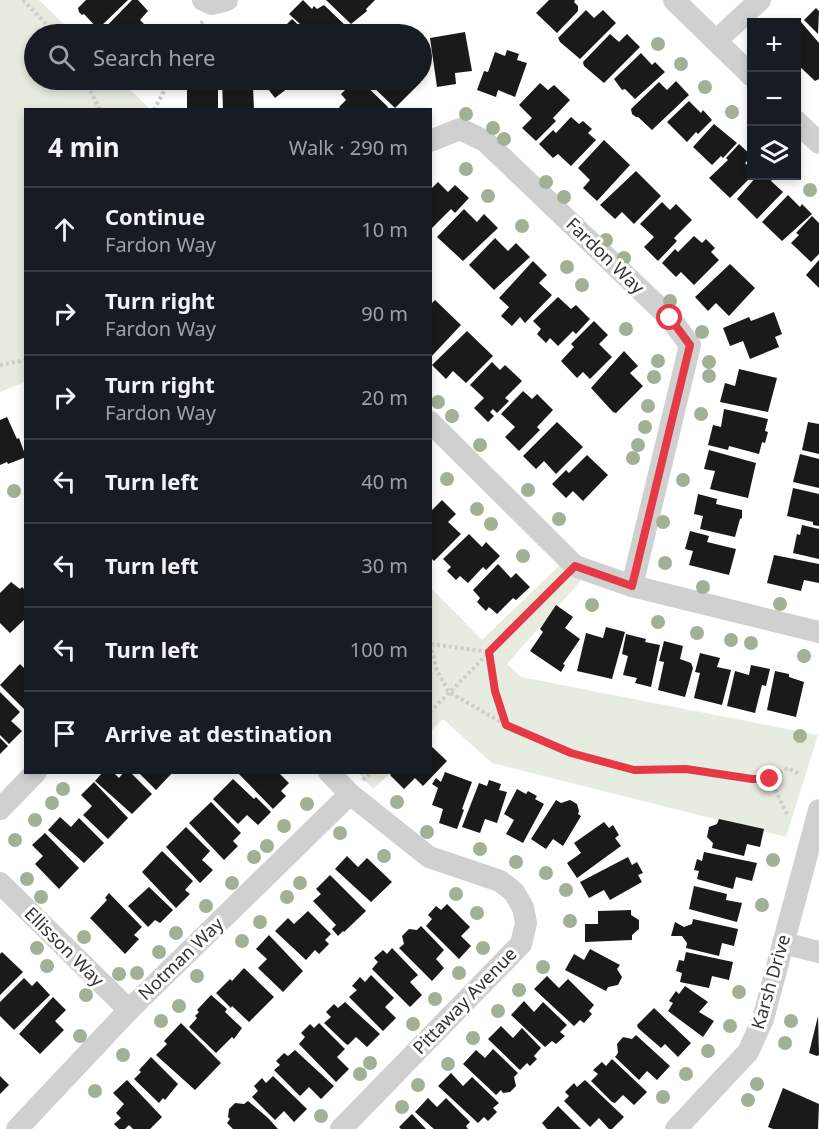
<!DOCTYPE html>
<html lang="en">
<head>
<meta charset="utf-8">
<style>
	:root { --surface:#171b24; --page:#242831; --text:#f1f3f6; --muted:#9ea1a6; --line:#363941 }
	body { margin:0; font-family:"Noto Sans",sans-serif; background:var(--page); color:var(--text) }
	.controls { position:absolute; right:18px; top:18px; display:grid; overflow:hidden; border-radius:0px; box-shadow:0 3px 9px #0003 }
	.controls button { width:54px; height:54px; display:grid; place-items:center; padding:0; border:0; border-bottom:2px solid var(--line); background:var(--surface); color:var(--text); font:30px sans-serif }
	.stop { position:absolute; width:18px; height:18px; margin:-14px; border:4px solid #e63946; border-radius:50%; background:#fff }
	.stop.end { background:#e63946; border-color:#fff; box-shadow:0 2px 6px #0008 }
	.list { margin:0; padding:0; list-style:none }
	h2 { display:flex; justify-content:space-between; align-items:center; height:78px; margin:0; padding:0 24px; font-size:26px }
	h2 small { font-size:20px; font-weight:400; color:var(--muted) }
	.list li { display:grid; grid-template-columns:39px 1fr auto; gap:18px; align-items:center; box-sizing:border-box; height:84px; padding:0 24px; border-top:2px solid var(--line) }
	.list b { display:block; font-size:22px; white-space:nowrap }
	.list p { margin:0; font-size:20px; white-space:nowrap; color:var(--muted) }
	.list em { font-size:20px; font-style:normal; color:var(--muted) }
	.icon { flex:none; width:33px; height:33px; fill:none; stroke:currentColor; stroke-width:2; stroke-linecap:round; stroke-linejoin:round }
	.map { position:relative; flex:none; width:819px; height:1129px; overflow:hidden }
	.search { position:absolute; background:var(--surface); box-shadow:0 3px 9px #0003; left:24px; top:24px; width:408px; height:66px; display:flex; align-items:center; gap:15px; box-sizing:border-box; padding:0 21px; border-radius:33px; color:var(--muted); font-size:22px }
	.panel { position:absolute; background:var(--surface); box-shadow:0 3px 9px #0003; left:24px; top:108px; width:408px; height:666px; border-radius:0px }
	.map>svg:first-child { display:block }
	.green { fill:#e6ecdf }
	.building { fill:#1a1a1a }
	.lines { fill:none; stroke-linecap:round; stroke-linejoin:round }
	.path { stroke:#cdcdcd; stroke-width:4; stroke-dasharray:3 3; stroke-linecap:butt }
	.minor { stroke:#d0d0d0; stroke-width:22 }
	.tree { fill:#a2b095 }
	.route { stroke:#e63946; stroke-width:8 }
	.labels { text-anchor:middle; stroke-width:6; stroke-linejoin:round; paint-order:stroke }
	.street-label { font-size:18px; fill:#333; stroke:#fff }
</style>
</head>
<body>
<div class="map">
<svg width="819" height="1129" viewBox="0 0 819 1129">
	<rect width="100%" height="100%" fill="#fff"/>
	<g class="green">
		<path d="M0 0H39L74 34H34V80H120L150 109 26 110 25 382 0 392Z"/>
		<path d="M562 563 584 577 507 664 521 677 818 735 786 837 492 763 443 719 431 731V588L482 640Z"/>
		<path d="M359 773H390L373 789Z"/>
	</g>
	<g class="building">
		<path d="M86 0H128L98 29 84 14 82 15 79 12 78 8Z"/>
		<path d="M132 0H138L148 11 140 20 148 28 142 34H99Z"/>
		<path d="M303 0 312 9 314 6 317 9 324 5 346 26 345 31 339 34H311L289 14Z"/>
		<path d="M326 0H375L366 9 367 11 351 24Z"/>
		<path d="M549 0H575L574 2 578 6V11L557 33 536 13Z"/>
		<path d="M816 8 819 11 818 34 804 20Z"/>
		<path d="M586 10 594 18 603 10 616 23 580 59 560 42 558 38Z"/>
		<path d="M292 19 307 33 305 34H284L280 31Z"/>
		<path d="M801 22 819 43V79L815 81 796 63V26Z"/>
		<path d="M154 27 162 34H147Z"/>
		<path d="M465 32 472 71 455 73 456 84 437 87 430 38Z"/>
		<path d="M610 34 619 42 627 34 640 47 604 83 584 66 583 62Z"/>
		<path d="M507 50 519 54 517 60 527 63 515 97 498 90 496 97 477 90 484 71 488 72 495 52 505 56Z"/>
		<path d="M641 53 652 65 655 62 665 72 635 99 625 89 622 90 614 79Z"/>
		<path d="M199 80H218V110H187V86H199Z"/>
		<path d="M222 80H241V86H253L254 110H223Z"/>
		<path d="M261 80H298L275 98Z"/>
		<path d="M355 80H360L388 107 386 110H342L339 107 346 100 341 94Z"/>
		<path d="M366 80H419L421 82 395 108Z"/>
		<path d="M676 81 689 95 652 130 638 117H636L632 114 631 109 659 82 667 90Z"/>
		<path d="M540 83 548 90 554 85 570 100 553 118 556 121 536 141 522 128 532 118 519 105Z"/>
		<path d="M689 101 701 113 703 110 712 120 698 134 696 132 687 142 667 122Z"/>
		<path d="M571 117 579 124 583 121 592 129 588 133 596 140 571 166 558 154 553 158 539 144 553 130 556 133Z"/>
		<path d="M714 124 737 143 723 158 721 156 712 165 693 147Z"/>
		<path d="M604 140 630 165 597 201 583 188 590 180 578 168Z"/>
		<path d="M739 144 752 156 745 163 752 170V176L730 198 709 178 728 160 726 158Z"/>
		<path d="M636 171 661 196 634 224 622 212 615 219 600 205Z"/>
		<path d="M757 176H770L773 178 771 181 783 192 757 219 737 199Z"/>
		<path d="M438 182 448 192 455 185 469 198 455 213 451 209 430 230V190Z"/>
		<path d="M788 195 800 207 802 204 812 214 782 241 762 222Z"/>
		<path d="M662 202 670 210 676 204 692 220 674 238 677 241 658 261 644 247 654 237 640 224Z"/>
		<path d="M464 209 477 222 484 214 498 228 463 261 437 237Z"/>
		<path d="M812 216 819 223V254L811 262 791 243 799 235 796 233Z"/>
		<path d="M694 236 702 243 706 239 715 248 711 252 719 260 694 285 681 272 676 277 662 263 675 249 678 252Z"/>
		<path d="M495 238 508 251 516 243 530 257 494 290 469 265Z"/>
		<path d="M819 260V288L806 275Z"/>
		<path d="M533 261 547 275 539 283 552 295 525 323 520 317 512 326 501 316 509 307 499 298Z"/>
		<path d="M730 264 755 288 729 316 716 303 708 311 695 297Z"/>
		<path d="M558 297 571 309 576 305 590 319 576 334 573 331 558 346 550 338 546 343 537 334 541 329 533 321Z"/>
		<path d="M435 300 461 325 430 358V305Z"/>
		<path d="M774 312 782 334 775 337 779 347 750 359 743 341 730 346 723 328 749 317 751 321Z"/>
		<path d="M594 321 608 335 599 344 612 357 590 379 583 372 577 378 561 361 574 347 571 344Z"/>
		<path d="M467 331 493 356 466 383 453 371 446 379 432 365Z"/>
		<path d="M624 351 638 366 630 373 643 386 616 413 613 412 591 388Z"/>
		<path d="M492 362 500 370 505 365 522 381 505 398 509 401 497 413 493 409 490 412 494 416 488 422 474 408 484 398 470 385Z"/>
		<path d="M739 369 777 378 768 412 720 402 725 383 735 386Z"/>
		<path d="M523 391 532 399 537 394 553 410 537 427 540 430 519 451 505 437 515 427 501 414Z"/>
		<path d="M724 409 768 419 765 431 768 432 765 443 762 442 759 454 729 446 728 450 708 445 713 425 721 427Z"/>
		<path d="M7 417 17 439 19 438 26 457 8 464 7 462 0 465V420Z"/>
		<path d="M557 422 583 447 556 474 544 461 536 469 523 456Z"/>
		<path d="M808 422 819 424V454L802 450Z"/>
		<path d="M709 450 756 463 748 498 710 489 715 471 704 469Z"/>
		<path d="M800 454 819 459V488L793 482Z"/>
		<path d="M587 455 608 475 583 501 573 491 566 498 552 484 566 470 569 473Z"/>
		<path d="M793 488 819 494V526L813 525V522L787 516Z"/>
		<path d="M698 494 717 499 716 504 742 510V518L740 519 735 537 700 529 703 516 694 514Z"/>
		<path d="M442 500 456 514 448 522 461 534 434 561 430 557V512Z"/>
		<path d="M802 525 819 529V559L793 553 797 534 800 535Z"/>
		<path d="M690 531 709 536 707 542 736 549 729 575 689 565 693 551 685 549Z"/>
		<path d="M469 534 482 547 486 542 500 556 486 570 483 567 468 583 460 576 456 580 447 571 451 567 443 559Z"/>
		<path d="M774 555 819 564V583L804 580 801 591 767 583Z"/>
		<path d="M498 564 511 578 516 573 530 587 516 600 513 598 497 614 489 607 486 611 477 602 480 598 473 590Z"/>
		<path d="M11 582 20 589 22 587 26 591V618L10 633 0 623V593Z"/>
		<path d="M556 605 573 617 565 628 580 639 563 664 565 665 561 672 530 651 543 632 540 629Z"/>
		<path d="M606 627 625 632 612 679 577 671 586 633 603 638Z"/>
		<path d="M626 634 646 639 645 642 660 645 651 687 635 683 637 678 623 675 628 656 622 654Z"/>
		<path d="M664 641 683 646 680 659 691 663 693 668 685 697 658 690 664 662 659 661Z"/>
		<path d="M700 653 720 658 717 667 731 670 722 705 694 698 700 673 695 672Z"/>
		<path d="M20 664 26 670 24 709 0 685Z"/>
		<path d="M751 665 770 669 766 686 762 685 755 713 727 706 735 671 749 675Z"/>
		<path d="M775 671 789 674V677L804 682 796 717 767 710Z"/>
		<path d="M0 692 20 712 11 721 22 731 9 744 0 735Z"/>
		<path d="M0 738 8 746 0 754Z"/>
		<path d="M430 745 447 761 423 786 415 778 404 789 390 775 393 772H430Z"/>
		<path d="M103 772H113L119 778 124 772H130L152 794 132 814 95 781Z"/>
		<path d="M138 772H173L156 790Z"/>
		<path d="M237 772H278L289 783 281 791 286 796 273 809Z"/>
		<path d="M445 772 472 782 462 809 464 810 457 829 439 823 443 809 432 805 438 788 432 784 436 778 441 782Z"/>
		<path d="M233 779 254 799 256 797 271 812 258 825 247 815 238 824 213 799Z"/>
		<path d="M489 780 501 784 499 790 507 792 497 823 485 819 480 833 462 827 479 783 487 786Z"/>
		<path d="M94 782 128 818 108 839 83 815 92 806 81 795Z"/>
		<path d="M517 789 526 794 528 791 537 796 535 799 544 804 523 843 506 834 514 820 504 814Z"/>
		<path d="M556 800 561 803 570 800 577 804 579 811 578 814 581 816 563 846 553 839 546 849 531 839Z"/>
		<path d="M211 802 241 833 233 841 238 846 224 860 189 823Z"/>
		<path d="M60 817 71 827 79 818 104 843 84 863 48 830Z"/>
		<path d="M719 819 764 829 760 847 747 844 744 856 712 848 713 843 707 837 709 827 717 824Z"/>
		<path d="M604 822 609 828 613 825 619 835 615 838 621 846 577 878 567 863 581 853 574 843Z"/>
		<path d="M186 827 210 851 202 860 213 870 200 883 166 847Z"/>
		<path d="M45 833 79 868 59 889 35 864 43 856 32 845Z"/>
		<path d="M162 851 193 881 185 890 190 894 176 908 142 872Z"/>
		<path d="M704 852 757 863 752 881 736 877 733 889 697 879 699 871 694 870 697 859 702 861Z"/>
		<path d="M347 856 358 867 367 858 392 882 371 902 335 869Z"/>
		<path d="M628 857 632 865 637 862 643 873 638 875 642 882 610 900 604 890 589 898 580 882Z"/>
		<path d="M330 875 366 911 344 932 343 931 338 936 332 929 336 925 313 901 321 894 316 889Z"/>
		<path d="M694 886 727 894 726 900 742 903 737 922 689 909Z"/>
		<path d="M149 887 173 910 160 923 155 920 148 927 128 906Z"/>
		<path d="M109 893 142 927 134 935 139 939 125 954 90 918 107 900 105 898Z"/>
		<path d="M447 904 470 927 461 936 471 946 459 959 426 926 432 919 428 915 436 906 441 910Z"/>
		<path d="M631 910V915L639 920V929L632 935V940L585 942V924H598V911Z"/>
		<path d="M308 911 331 934 325 940 329 944 319 954 315 950 306 960 275 931 288 918 294 924Z"/>
		<path d="M693 919 738 929 734 946 722 943 719 956 686 948 687 943 682 936H671L675 922 684 927 692 924Z"/>
		<path d="M421 926 444 950 436 959 444 968 432 981 399 948 404 944 402 936 409 929 417 930Z"/>
		<path d="M269 935 303 971 283 992 258 968 267 959 256 949Z"/>
		<path d="M392 948 418 975 410 982 422 995 410 1007 372 969 378 962 374 958 383 950 387 954Z"/>
		<path d="M590 949 620 965 617 969 622 977 618 985 608 987 606 991 565 970 574 954 584 960Z"/>
		<path d="M2 952 23 972 0 995V954Z"/>
		<path d="M686 952 733 962 729 980 712 976 709 988 680 982 682 973 676 971 679 960 684 961Z"/>
		<path d="M244 968 274 997 249 1022 232 1006 231 1008 216 993 230 979 232 981Z"/>
		<path d="M371 975 394 998 385 1007 396 1018 383 1031 349 997 357 990 352 986 360 977 365 982Z"/>
		<path d="M547 976 559 988 568 979 594 1005 589 1011 592 1014 584 1023 580 1020 574 1026 534 989Z"/>
		<path d="M24 978 32 986 37 981 50 995 14 1030 0 1016V1002Z"/>
		<path d="M685 986 708 1002 699 1012 714 1021 703 1037 668 1011 673 1003 669 1001 676 991 679 994Z"/>
		<path d="M211 995 227 1009 225 1012 242 1028 234 1039 232 1037 216 1053 189 1027 197 1018 195 1016 199 1012 197 1010Z"/>
		<path d="M53 997 66 1010 55 1021 64 1030 40 1054 19 1034Z"/>
		<path d="M524 1001 534 1012 543 1002 567 1025 560 1032 565 1036 556 1044 552 1041 545 1047 511 1015Z"/>
		<path d="M345 1002 380 1034 367 1047 356 1037 348 1045 346 1044 324 1023 331 1017 326 1012 334 1004 338 1008Z"/>
		<path d="M654 1008 691 1043 678 1057 665 1044 661 1048 638 1028 637 1025Z"/>
		<path d="M818 1016 819 1055 817 1056 809 1053Z"/>
		<path d="M181 1023 221 1063 195 1090 156 1055 167 1044 164 1041Z"/>
		<path d="M319 1023 345 1049 337 1057 349 1069 336 1082 299 1044 305 1037 301 1033 310 1024 314 1028Z"/>
		<path d="M501 1026 513 1038 522 1028 541 1048 534 1056 537 1059 530 1066 527 1063 520 1070 488 1039Z"/>
		<path d="M636 1035 670 1066 657 1080 647 1071 639 1080 615 1057 618 1053 617 1044 623 1037 632 1039Z"/>
		<path d="M493 1049 518 1073 514 1077 516 1086 510 1092 503 1093 501 1090 496 1095 463 1064 476 1050 485 1058Z"/>
		<path d="M295 1050 334 1086 321 1099 309 1087 300 1096 274 1070 280 1065 276 1061 284 1053 288 1056Z"/>
		<path d="M151 1057 178 1084 165 1100 163 1098 159 1103 134 1079 141 1072 139 1070Z"/>
		<path d="M612 1059 647 1092 634 1105 623 1095 615 1103 612 1102 591 1081 598 1074 593 1070 602 1062 606 1066Z"/>
		<path d="M451 1073 463 1086 472 1077 499 1103 493 1108 497 1112 488 1121 484 1117 478 1123 438 1086Z"/>
		<path d="M0 1076 9 1085 0 1094Z"/>
		<path d="M273 1076 307 1109 294 1122 284 1111 275 1120 252 1097 258 1091 254 1086 262 1078 266 1083Z"/>
		<path d="M127 1080 162 1117 150 1129H133L129 1125 125 1129H119L114 1124 121 1118 116 1113 124 1104 113 1093Z"/>
		<path d="M585 1080 624 1117 612 1129H609L599 1118 590 1127 564 1101 569 1096 565 1092 574 1083 577 1087Z"/>
		<path d="M783 1088 819 1104 818 1129H773L768 1127Z"/>
		<path d="M428 1098 437 1107 446 1098 470 1122 466 1126 468 1129H434L415 1112Z"/>
		<path d="M248 1101 268 1118 278 1129H233L227 1123 230 1119 228 1117 229 1109 235 1103 244 1104Z"/>
		<path d="M558 1106 581 1129H547L542 1123Z"/>
		<path d="M412 1114 426 1129H401L399 1127Z"/>
	</g>
	<g class="lines">
		<g class="path">
			<path d="M23 0 56 34"/>
			<path d="M195 34 204 19"/>
			<path d="M85 80 100 110"/>
			<path d="M154 110 170 80"/>
			<path d="M0 365 26 360"/>
			<path d="M430 644 437 671 449 692 506 725 571 753 634 769H686L752 779H770L788 768 800 774"/>
			<path d="M431 644 489 652 495 691 506 725"/>
			<path d="M430 712 562 579"/>
			<path d="M770 779 788 816"/>
			<path d="M363 780 371 772"/>
		</g>
		<g class="minor">
			<path d="M203 0 212 4 227 0"/>
			<path d="M674 0 752 76"/>
			<path d="M716 41 760 0"/>
			<path d="M796 121 819 143"/>
			<path d="M430 141 460 129 485 141 670 318 690 345 632 586"/>
			<path d="M430 422 575 566 632 586 819 632"/>
			<path d="M329 772 350 794 429 857 500 881 514 892 523 908 526 923 521 944 341 1129"/>
			<path d="M0 809 36 772"/>
			<path d="M0 883 129 1010"/>
			<path d="M783 943 819 952"/>
			<path d="M17 1129 129 1010 350 794"/>
			<path d="M676 1129 748 1052 763 1019 819 810"/>
		</g>
	</g>
	<g class="tree">
		<circle cx="658" cy="44" r="7"/>
		<circle cx="681" cy="64" r="7"/>
		<circle cx="705" cy="87" r="7"/>
		<circle cx="732" cy="112" r="7"/>
		<circle cx="466" cy="114" r="7"/>
		<circle cx="493" cy="128" r="7"/>
		<circle cx="504" cy="139" r="7"/>
		<circle cx="466" cy="169" r="7"/>
		<circle cx="546" cy="182" r="7"/>
		<circle cx="810" cy="190" r="7"/>
		<circle cx="488" cy="196" r="7"/>
		<circle cx="564" cy="197" r="7"/>
		<circle cx="522" cy="226" r="7"/>
		<circle cx="606" cy="240" r="7"/>
		<circle cx="624" cy="258" r="7"/>
		<circle cx="567" cy="267" r="7"/>
		<circle cx="582" cy="285" r="7"/>
		<circle cx="670" cy="301" r="7"/>
		<circle cx="626" cy="329" r="7"/>
		<circle cx="702" cy="332" r="7"/>
		<circle cx="658" cy="361" r="7"/>
		<circle cx="709" cy="362" r="7"/>
		<circle cx="709" cy="376" r="7"/>
		<circle cx="654" cy="377" r="7"/>
		<circle cx="438" cy="402" r="7"/>
		<circle cx="648" cy="406" r="7"/>
		<circle cx="701" cy="414" r="7"/>
		<circle cx="452" cy="416" r="7"/>
		<circle cx="645" cy="427" r="7"/>
		<circle cx="480" cy="445" r="7"/>
		<circle cx="638" cy="445" r="7"/>
		<circle cx="633" cy="458" r="7"/>
		<circle cx="447" cy="479" r="7"/>
		<circle cx="683" cy="480" r="7"/>
		<circle cx="528" cy="490" r="7"/>
		<circle cx="14" cy="491" r="7"/>
		<circle cx="477" cy="509" r="7"/>
		<circle cx="559" cy="519" r="7"/>
		<circle cx="663" cy="522" r="7"/>
		<circle cx="491" cy="524" r="7"/>
		<circle cx="523" cy="556" r="7"/>
		<circle cx="665" cy="563" r="7"/>
		<circle cx="703" cy="587" r="7"/>
		<circle cx="780" cy="604" r="7"/>
		<circle cx="592" cy="605" r="7"/>
		<circle cx="658" cy="622" r="7"/>
		<circle cx="697" cy="633" r="7"/>
		<circle cx="731" cy="640" r="7"/>
		<circle cx="751" cy="643" r="7"/>
		<circle cx="804" cy="656" r="7"/>
		<circle cx="800" cy="736" r="7"/>
		<circle cx="63" cy="789" r="7"/>
		<circle cx="397" cy="802" r="7"/>
		<circle cx="52" cy="803" r="7"/>
		<circle cx="307" cy="804" r="7"/>
		<circle cx="35" cy="820" r="7"/>
		<circle cx="284" cy="826" r="7"/>
		<circle cx="427" cy="832" r="7"/>
		<circle cx="340" cy="833" r="7"/>
		<circle cx="15" cy="840" r="7"/>
		<circle cx="267" cy="846" r="7"/>
		<circle cx="480" cy="849" r="7"/>
		<circle cx="384" cy="856" r="7"/>
		<circle cx="254" cy="857" r="7"/>
		<circle cx="773" cy="860" r="7"/>
		<circle cx="516" cy="862" r="7"/>
		<circle cx="546" cy="873" r="7"/>
		<circle cx="27" cy="879" r="7"/>
		<circle cx="232" cy="883" r="7"/>
		<circle cx="300" cy="883" r="7"/>
		<circle cx="566" cy="890" r="7"/>
		<circle cx="456" cy="894" r="7"/>
		<circle cx="41" cy="897" r="7"/>
		<circle cx="287" cy="897" r="7"/>
		<circle cx="762" cy="905" r="7"/>
		<circle cx="206" cy="906" r="7"/>
		<circle cx="477" cy="913" r="7"/>
		<circle cx="570" cy="921" r="7"/>
		<circle cx="260" cy="922" r="7"/>
		<circle cx="176" cy="933" r="7"/>
		<circle cx="84" cy="937" r="7"/>
		<circle cx="242" cy="941" r="7"/>
		<circle cx="37" cy="948" r="7"/>
		<circle cx="483" cy="948" r="7"/>
		<circle cx="159" cy="952" r="7"/>
		<circle cx="47" cy="966" r="7"/>
		<circle cx="543" cy="967" r="7"/>
		<circle cx="137" cy="973" r="7"/>
		<circle cx="459" cy="973" r="7"/>
		<circle cx="119" cy="974" r="7"/>
		<circle cx="197" cy="976" r="7"/>
		<circle cx="519" cy="990" r="7"/>
		<circle cx="739" cy="992" r="7"/>
		<circle cx="86" cy="995" r="7"/>
		<circle cx="435" cy="999" r="7"/>
		<circle cx="179" cy="1006" r="7"/>
		<circle cx="498" cy="1011" r="7"/>
		<circle cx="161" cy="1021" r="7"/>
		<circle cx="791" cy="1021" r="7"/>
		<circle cx="413" cy="1024" r="7"/>
		<circle cx="730" cy="1026" r="7"/>
		<circle cx="80" cy="1036" r="7"/>
		<circle cx="473" cy="1038" r="7"/>
		<circle cx="785" cy="1043" r="7"/>
		<circle cx="708" cy="1051" r="7"/>
		<circle cx="123" cy="1055" r="7"/>
		<circle cx="370" cy="1063" r="7"/>
		<circle cx="448" cy="1064" r="7"/>
		<circle cx="360" cy="1074" r="7"/>
		<circle cx="686" cy="1074" r="7"/>
		<circle cx="757" cy="1084" r="7"/>
		<circle cx="418" cy="1085" r="7"/>
		<circle cx="95" cy="1091" r="7"/>
		<circle cx="663" cy="1097" r="7"/>
		<circle cx="748" cy="1100" r="7"/>
		<circle cx="402" cy="1107" r="7"/>
		<circle cx="321" cy="1116" r="7"/>
	</g>
	<g class="lines">
		<path class="route" d="M670 318 690 345 632 586 575 566 489 652 495 691 506 725 571 753 634 770 686 769 752 779H770"/>
	</g>
	<g class="labels">
		<g class="street-label">
			<text transform="translate(605 256) rotate(44)" y="6">Fardon Way</text>
			<text transform="translate(64 947) rotate(45)" y="6">Ellisson Way</text>
			<text transform="translate(181 959) rotate(-44)" y="6">Notman Way</text>
			<text transform="translate(771 982) rotate(-74)" y="6">Karsh Drive</text>
			<text transform="translate(465 1001) rotate(-46)" y="6">Pittaway Avenue</text>
		</g>
	</g>
</svg>
<div class="controls">
<button>+</button>
<button>−</button>
<button><svg class="icon" aria-label="layers" viewBox="0 0 24 24"><path d="M12 4l9 5-9 5-9-5zM3 14l9 5 9-5"/></svg></button>
</div>
<div class="stop" style="left:670px;top:318px"></div>
<div class="stop end" style="left:770px;top:779px"></div>
<div class="search"><svg class="icon" aria-label="search" viewBox="0 0 24 24"><circle cx="10" cy="10" r="6"/><path d="M15 15l6 6"/></svg>Search here</div>
<section class="panel">
<h2>4 min<small>Walk · 290 m</small></h2>
<ul class="list">
<li><svg class="icon" aria-label="ahead" viewBox="0 0 24 24"><path d="M12 20V5M6 11l6-6 6 6"/></svg><div><b>Continue</b><p>Fardon Way</p></div><em>10 m</em></li>
<li><svg class="icon" aria-label="right" viewBox="0 0 24 24"><path d="M7 20v-9h11M14 6l5 5-5 5"/></svg><div><b>Turn right</b><p>Fardon Way</p></div><em>90 m</em></li>
<li><svg class="icon" aria-label="right" viewBox="0 0 24 24"><path d="M7 20v-9h11M14 6l5 5-5 5"/></svg><div><b>Turn right</b><p>Fardon Way</p></div><em>20 m</em></li>
<li><svg class="icon" aria-label="left" viewBox="0 0 24 24"><path d="M17 20v-9H6M10 6l-5 5 5 5"/></svg><div><b>Turn left</b></div><em>40 m</em></li>
<li><svg class="icon" aria-label="left" viewBox="0 0 24 24"><path d="M17 20v-9H6M10 6l-5 5 5 5"/></svg><div><b>Turn left</b></div><em>30 m</em></li>
<li><svg class="icon" aria-label="left" viewBox="0 0 24 24"><path d="M17 20v-9H6M10 6l-5 5 5 5"/></svg><div><b>Turn left</b></div><em>100 m</em></li>
<li><svg class="icon" aria-label="arrive" viewBox="0 0 24 24"><path d="M6 21V4h12l-3 4 3 4H6"/></svg><div><b>Arrive at destination</b></div></li>
</ul>
</section>
</div>
</body>
</html>
